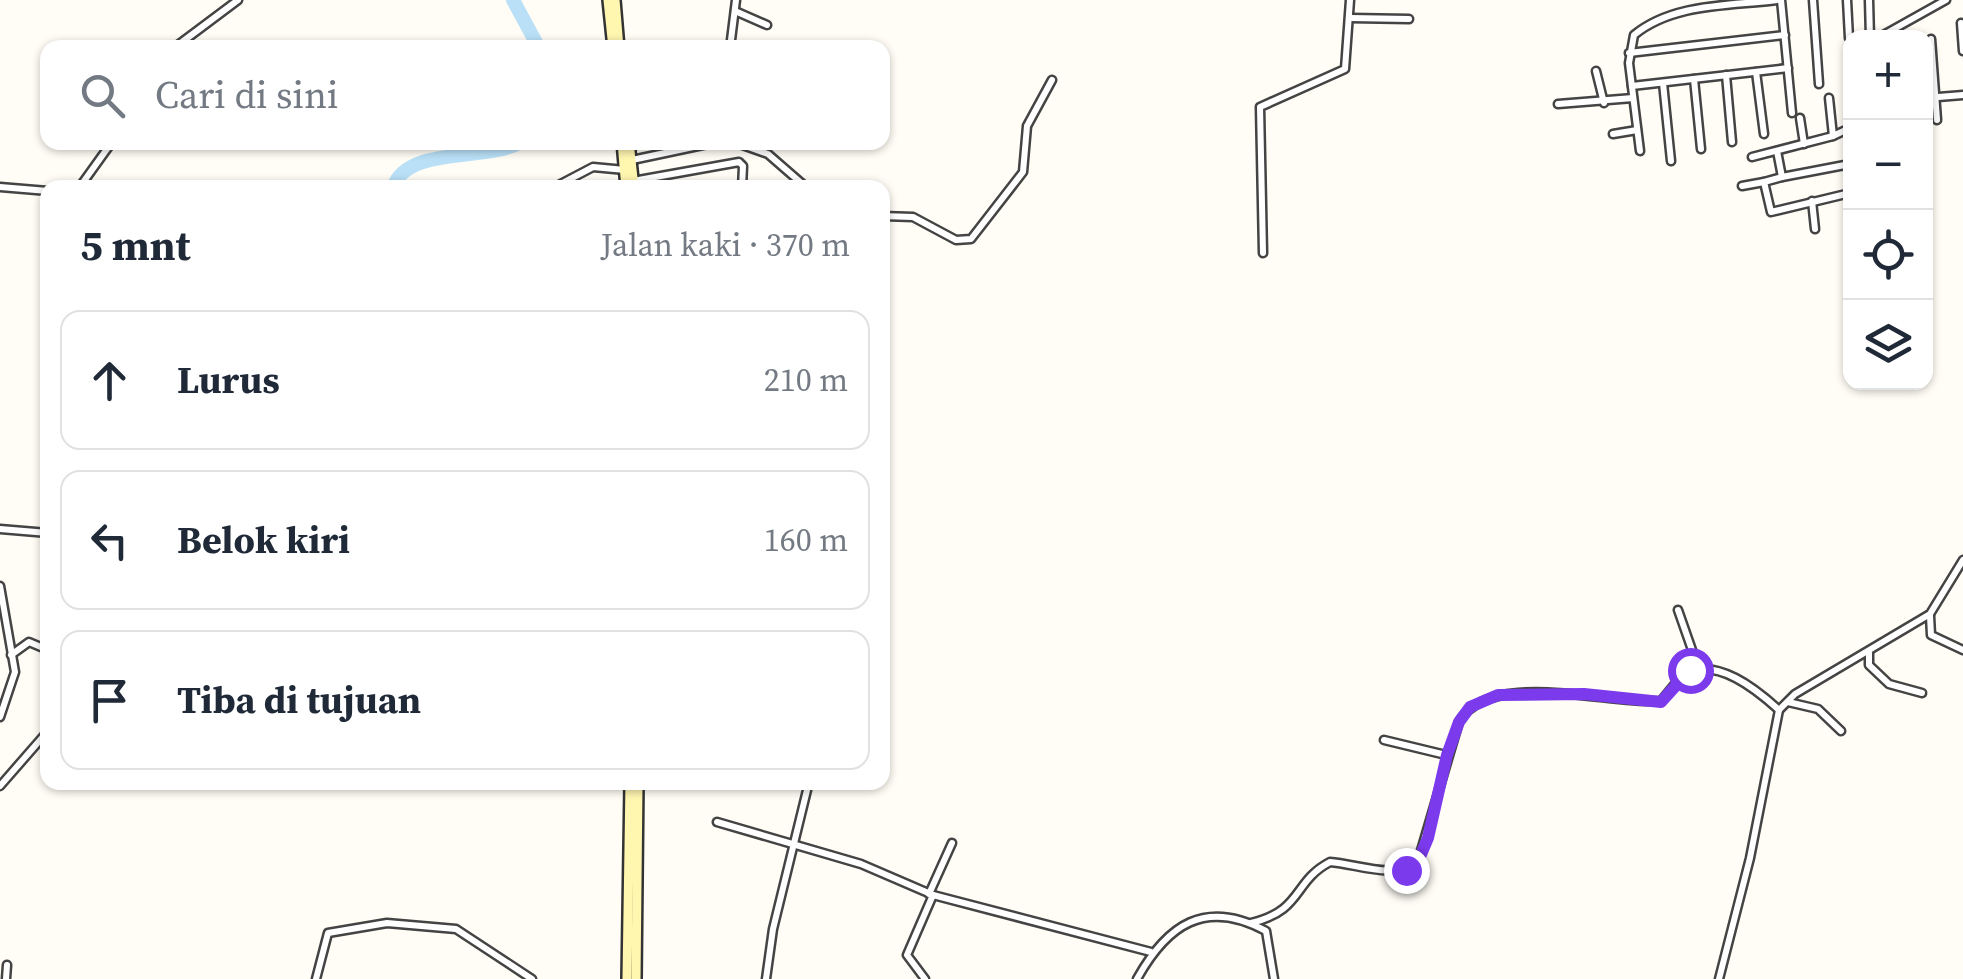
<!DOCTYPE html>
<html lang="id">
<head>
<meta charset="utf-8">
<style>
	:root { --surface:#fff; --page:#f6f6f7; --text:#1f2937; --muted:#747a83; --line:#e0e1e3 }
	body { margin:0; font-family:"Source Serif 4",serif; background:var(--page); color:var(--text) }
	.controls { position:absolute; right:30px; top:30px; display:grid; overflow:hidden; border-radius:20px; box-shadow:0 2px 8px #0004 }
	.controls button { width:90px; height:90px; display:grid; place-items:center; padding:0; border:0; border-bottom:2px solid var(--line); background:var(--surface); color:var(--text); font:50px sans-serif }
	.stop { position:absolute; width:30px; height:30px; margin:-22px; border:8px solid #7c3aed; border-radius:50%; background:#fff }
	.stop.end { background:#7c3aed; border-color:#fff; box-shadow:0 2px 10px #0008 }
	.list { margin:0; padding:0; list-style:none }
	h2 { display:flex; justify-content:space-between; align-items:center; height:130px; margin:0; padding:0 40px; font-size:42px }
	h2 small { font-size:32px; font-weight:400; color:var(--muted) }
	.list li { display:grid; grid-template-columns:65px 1fr auto; gap:30px; align-items:center; box-sizing:border-box; height:140px; margin:0 20px 20px; padding:0 20px; border:2px solid var(--line); border-radius:20px }
	.list b { display:block; font-size:38px; white-space:nowrap }
	.list em { font-size:32px; font-style:normal; color:var(--muted) }
	.icon { flex:none; width:55px; height:55px; fill:none; stroke:currentColor; stroke-width:2; stroke-linecap:round; stroke-linejoin:round }
	.map { position:relative; flex:none; width:1963px; height:979px; overflow:hidden }
	.search { position:absolute; background:var(--surface); box-shadow:0 2px 8px #0004; left:40px; top:40px; width:850px; height:110px; display:flex; align-items:center; gap:25px; box-sizing:border-box; padding:0 35px; border-radius:20px; color:var(--muted); font-size:38px }
	.panel { position:absolute; background:var(--surface); box-shadow:0 2px 8px #0004; left:40px; top:180px; width:850px; height:610px; border-radius:20px }
	.map>svg:first-child { display:block }
	.lines { fill:none; stroke-linecap:round; stroke-linejoin:round }
	.river { stroke:#b9e0f7; stroke-width:14 }
	.minor-casing { stroke:#444; stroke-width:11 }
	.secondary-casing { stroke:#333; stroke-width:14 }
	.minor { stroke:#fff; stroke-width:6 }
	.secondary { stroke:#fff6b0; stroke-width:9 }
	.route { stroke:#7c3aed; stroke-width:12 }
</style>
</head>
<body>
<div class="map">
<svg width="1963" height="979" viewBox="0 0 1963 979">
	<rect width="100%" height="100%" fill="#fffdf5"/>
	<g class="lines">
		<g class="river">
			<path d="M513 0 539 48"/>
			<path d="M393 188C406 145 487 162 521 142"/>
		</g>
		<g class="minor-casing">
			<g id="minor">
				<path d="M1781 0 1792 113"/>
				<path d="M1813 0 1819 84"/>
				<path d="M1847 0 1849 38"/>
				<path d="M1869 0 1870 38"/>
				<path d="M735 11 767 25"/>
				<path d="M1350 18 1409 19"/>
				<path d="M1961 23 1963 51"/>
				<path d="M1878 38 1946 0"/>
				<path d="M1931 39 1937 120"/>
				<path d="M174 48 238 0"/>
				<path d="M730 48 736 0"/>
				<path d="M1629 53 1785 35"/>
				<path d="M1596 71 1604 103"/>
				<path d="M1756 72 1764 134"/>
				<path d="M1726 75 1732 142"/>
				<path d="M1694 79 1701 149"/>
				<path d="M1663 83 1671 161"/>
				<path d="M1632 86 1788 68"/>
				<path d="M1829 98 1833 136 1850 128"/>
				<path d="M1926 98 1963 95"/>
				<path d="M1558 104 1633 98"/>
				<path d="M1800 118 1804 144"/>
				<path d="M1613 134 1637 130"/>
				<path d="M734 142 768 154 807 188"/>
				<path d="M1640 151 1629 63 1634 35C1673 3 1729 6 1777 0"/>
				<path d="M1777 151 1782 177 1850 164"/>
				<path d="M1752 157 1833 136"/>
				<path d="M632 160 717 142"/>
				<path d="M1782 177 1764 182 1771 212 1846 194"/>
				<path d="M633 181 739 162 743 166 742 188"/>
				<path d="M1742 186 1764 182"/>
				<path d="M0 187 48 191"/>
				<path d="M79 188 112 142"/>
				<path d="M553 188 593 167 625 170"/>
				<path d="M1812 201 1815 229"/>
				<path d="M882 216 913 217 956 240 971 239 1023 172 1027 126 1052 80"/>
				<path d="M1263 253 1260 107 1345 69 1350 0"/>
				<path d="M0 529 48 533"/>
				<path d="M0 586 15 672 0 717"/>
				<path d="M1678 610 1699 670"/>
				<path d="M1930 616 1931 635 1963 650"/>
				<path d="M1869 653V665L1889 684 1922 693"/>
				<path d="M11 655 29 642 48 650"/>
				<path d="M1788 702 1818 709 1841 731"/>
				<path d="M1384 740 1446 755"/>
				<path d="M0 786 48 731"/>
				<path d="M717 822 861 864 933 895 1151 952"/>
				<path d="M929 894 952 843"/>
				<path d="M1251 923C1304 910 1292 882 1330 862 1357 864 1392 879 1417 864L1459 722C1489 668 1610 705 1661 701L1684 673C1718 658 1756 689 1779 710"/>
				<path d="M6 979 7 965"/>
				<path d="M316 979 328 933 387 923 456 929 532 979"/>
				<path d="M766 979 773 929 809 782"/>
				<path d="M925 979 907 955 933 895"/>
				<path d="M1137 979C1167 925 1205 898 1266 931L1274 979"/>
				<path d="M1719 979 1750 858 1779 710 1795 694 1930 614 1963 560"/>
			</g>
		</g>
		<g class="secondary-casing">
			<g id="secondary">
				<path d="M608 0 613 48"/>
				<path d="M615 0 619 48"/>
				<path d="M622 142 626 188"/>
				<path d="M629 142 634 188"/>
				<path d="M627 979 630 782"/>
				<path d="M636 979 638 782"/>
			</g>
		</g>
		<use href="#minor" class="minor"/>
		<use href="#secondary" class="secondary"/>
	</g>
	<g class="lines">
		<path class="route" d="M1406 870 1417 864 1428 838 1447 755 1459 722 1470 707 1498 695 1584 694 1661 702 1690 670"/>
	</g>
</svg>
<div class="controls">
<button>+</button>
<button>−</button>
<button><svg class="icon" aria-label="locate" viewBox="0 0 24 24"><circle cx="12" cy="12" r="6"/><path d="M12 2v4M12 18v4M2 12h4M18 12h4"/></svg></button>
<button><svg class="icon" aria-label="layers" viewBox="0 0 24 24"><path d="M12 4l9 5-9 5-9-5zM3 14l9 5 9-5"/></svg></button>
</div>
<div class="stop" style="left:1690px;top:670px"></div>
<div class="stop end" style="left:1406px;top:870px"></div>
<div class="search"><svg class="icon" aria-label="search" viewBox="0 0 24 24"><circle cx="10" cy="10" r="6"/><path d="M15 15l6 6"/></svg>Cari di sini</div>
<section class="panel">
<h2>5 mnt<small>Jalan kaki · 370 m</small></h2>
<ul class="list">
<li><svg class="icon" aria-label="ahead" viewBox="0 0 24 24"><path d="M12 20V5M6 11l6-6 6 6"/></svg><div><b>Lurus</b></div><em>210 m</em></li>
<li><svg class="icon" aria-label="left" viewBox="0 0 24 24"><path d="M17 20v-9H6M10 6l-5 5 5 5"/></svg><div><b>Belok kiri</b></div><em>160 m</em></li>
<li><svg class="icon" aria-label="arrive" viewBox="0 0 24 24"><path d="M6 21V4h12l-3 4 3 4H6"/></svg><div><b>Tiba di tujuan</b></div></li>
</ul>
</section>
</div>
</body>
</html>
